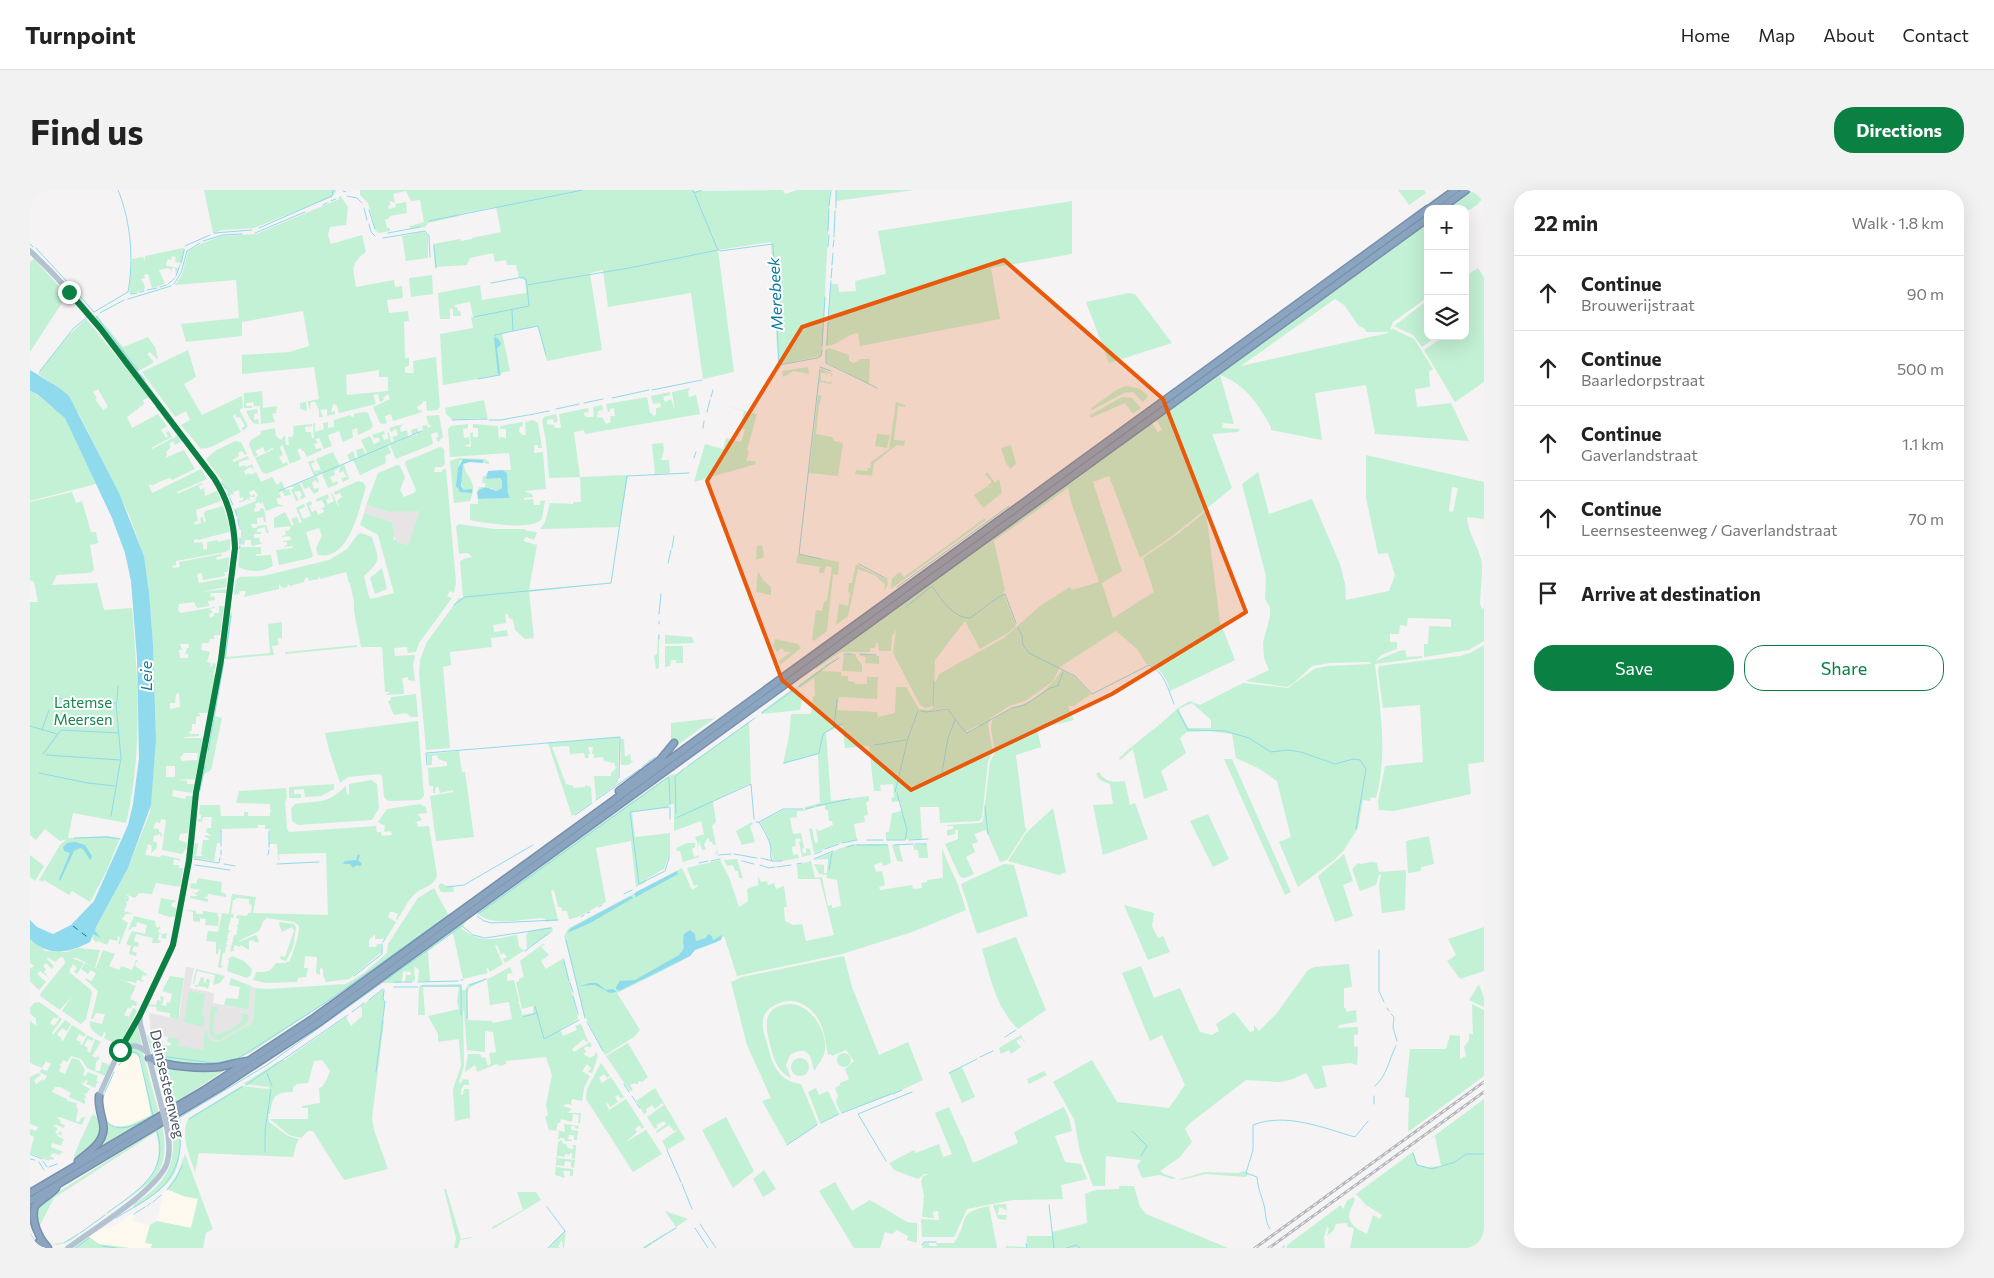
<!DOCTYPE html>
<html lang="en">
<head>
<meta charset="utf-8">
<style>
	:root { --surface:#fff; --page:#f2f2f2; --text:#222; --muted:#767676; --line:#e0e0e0; --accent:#0b8043 }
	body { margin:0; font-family:Commissioner,sans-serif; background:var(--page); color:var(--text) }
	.controls { position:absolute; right:15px; top:15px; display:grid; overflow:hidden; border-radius:10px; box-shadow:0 5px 20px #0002 }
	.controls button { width:45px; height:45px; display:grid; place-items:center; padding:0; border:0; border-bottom:1px solid var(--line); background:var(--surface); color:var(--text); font:25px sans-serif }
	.stop { position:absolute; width:15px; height:15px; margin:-11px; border:4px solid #0b8043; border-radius:50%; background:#fff }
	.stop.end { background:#0b8043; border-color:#fff; box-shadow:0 1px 5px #0008 }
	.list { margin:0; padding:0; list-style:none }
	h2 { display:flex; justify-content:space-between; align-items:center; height:65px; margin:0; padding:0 20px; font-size:21px }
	h2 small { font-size:16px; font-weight:400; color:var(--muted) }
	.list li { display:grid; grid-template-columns:32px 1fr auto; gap:15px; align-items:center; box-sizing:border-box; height:75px; padding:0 20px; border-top:1px solid var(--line) }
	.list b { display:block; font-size:19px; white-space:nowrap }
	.list p { margin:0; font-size:16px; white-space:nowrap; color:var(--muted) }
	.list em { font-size:16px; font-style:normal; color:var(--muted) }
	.actions { display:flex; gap:10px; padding:15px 20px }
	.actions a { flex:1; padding:11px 0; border:1px solid var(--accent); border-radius:20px; text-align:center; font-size:18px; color:var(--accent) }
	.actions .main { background:var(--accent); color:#fff }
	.icon { flex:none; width:28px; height:28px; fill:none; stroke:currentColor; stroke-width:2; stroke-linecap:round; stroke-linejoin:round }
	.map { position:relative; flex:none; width:1454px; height:1058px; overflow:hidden; border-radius:20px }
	header { display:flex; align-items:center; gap:30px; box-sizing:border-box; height:70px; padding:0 25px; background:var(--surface); border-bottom:1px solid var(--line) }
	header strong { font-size:24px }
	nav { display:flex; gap:28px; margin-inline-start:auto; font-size:18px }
	.intro { display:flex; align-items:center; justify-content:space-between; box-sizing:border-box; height:120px; padding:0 30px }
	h1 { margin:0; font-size:35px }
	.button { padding:12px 22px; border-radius:20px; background:var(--accent); color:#fff; font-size:18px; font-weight:700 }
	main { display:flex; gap:30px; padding:0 30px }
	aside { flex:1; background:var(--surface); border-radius:20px; box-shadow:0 5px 20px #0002 }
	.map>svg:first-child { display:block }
	.commercial { fill:#fdf9ef }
	.education { fill:#e6e4e5 }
	.green { fill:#c3f1d5; fill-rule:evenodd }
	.water { fill:#90daee }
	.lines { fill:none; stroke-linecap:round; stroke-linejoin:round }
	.stream { stroke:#90daee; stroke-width:1 }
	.ferry { stroke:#0c7c9b; stroke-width:1; stroke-dasharray:6 5; stroke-linecap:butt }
	.highway-casing { stroke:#7690ad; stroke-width:9 }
	.major { stroke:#b3c2d1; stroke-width:5.5 }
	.highway { stroke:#8ba5c1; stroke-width:6 }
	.rail-casing { stroke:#b5b8bd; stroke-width:3 }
	.rail { stroke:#fff; stroke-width:1; stroke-dasharray:4; stroke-linecap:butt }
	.major-bridge { stroke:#b3c2d1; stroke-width:5.5 }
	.route { stroke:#0b8043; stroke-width:6 }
	.marked { fill:#e8590c; fill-opacity:0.2; stroke:#e8590c; stroke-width:4; stroke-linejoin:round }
	.labels { text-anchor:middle; stroke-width:4; stroke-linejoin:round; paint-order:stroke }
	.park-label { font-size:15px; fill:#17864f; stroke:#fff }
	.street-label { font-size:15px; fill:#4a5661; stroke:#fff }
	.water-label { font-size:16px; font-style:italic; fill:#0c7c9b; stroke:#fff }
</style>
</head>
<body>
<header>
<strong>Turnpoint</strong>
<nav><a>Home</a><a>Map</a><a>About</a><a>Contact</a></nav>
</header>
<div class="intro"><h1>Find us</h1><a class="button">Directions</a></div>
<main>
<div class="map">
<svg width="1454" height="1058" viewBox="0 0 1454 1058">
	<rect width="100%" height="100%" fill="#f5f3f3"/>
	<g class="commercial">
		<path d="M99 859 111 869 121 925 100 935 86 938 73 929 71 915 80 886Z"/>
		<path d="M137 999 153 1006 168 1009 160 1039 127 1031 133 1005 131 1004Z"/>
		<path d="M104 1022 102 1031 120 1035 115 1053 122 1054 121 1058H100L69 1054 59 1047 70 1039 83 1037Z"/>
	</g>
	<g class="education">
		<path d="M336 315 360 322 391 320 378 355 366 352 362 332 334 323Z"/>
		<path d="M156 777 164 778 160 798 184 803 183 813 219 820 221 796 225 798 223 831 219 835 189 852 180 850 177 841 173 867 147 863 148 849 121 844 119 823 149 829Z"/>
	</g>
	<g class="green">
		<path d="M174 0H306V2L302 7 224 38 193 40 183 43Z"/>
		<path d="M330 0H663L664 1 753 0 755 4 767 0H800L792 164 790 166 748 175 741 52 688 60 704 182 673 189 661 103 578 117 573 80 560 83 572 160 517 171 508 136 472 143 480 181 471 183V185L413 195 410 144 443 138 441 127H443L440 112 425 115V117H427L428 121H430L431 126H423V120L420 118V129H410L408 103 450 95 452 110 496 103 495 90 489 88 486 75H477L476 70 465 72 463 63 440 68 437 75 405 77 403 54 430 49 431 51 442 49V48L471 42 466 17 429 24V26L398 33 395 37 380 39V36L394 32 390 10 381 11 376 1 363 4 365 13 360 11V15L358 16 359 19 366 17 365 14 376 12 377 23 360 26 358 29H355L357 38H360V41L349 43 346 41 338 13 330 5Z"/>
		<path d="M806 0H884L806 11Z"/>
		<path d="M1368 0H1394L1396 3 1379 15Z"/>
		<path d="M1443 0H1454V7L1447 15 1436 22 1435 19H1418Z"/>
		<path d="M312 8 318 17 316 35 300 37 298 45 301 54 332 45 336 62C320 73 323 80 326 97L364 90 365 97 372 96 373 108 357 110 359 123 378 121 379 131 374 132 375 168H379V176L375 177V183H384L383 171 406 167 410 217 407 220 397 221 396 211H393V213L387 217 388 220H391L392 222 363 231 361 224 355 226 357 233 354 234 350 233 343 217 360 209 358 204 353 208 354 210 350 212 348 204 343 205 346 214 309 223 307 215 303 214 301 222 305 221V224L297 226V219L290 220 293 227H289V220L285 212H281L279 220 278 212H276L277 221 270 219V213L289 209 284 177 212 184V165L259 162 279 156 273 121 212 132V146L156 152 151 134 209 128 206 90 145 95 152 85 158 61 173 53 192 46 226 44ZM349 180V187H358V201L317 205 316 185Z"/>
		<path d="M1042 11V64L961 78 970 129 830 156 828 143C814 145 810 155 796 156L801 94H808L809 102 826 101 825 91 856 84 848 41Z"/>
		<path d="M1398 33V42L1396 43 1398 46V107L1363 132 1360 140 1363 139 1384 149 1403 179 1399 182 1400 197 1385 199 1387 217 1421 213 1439 251 1345 244 1336 195 1285 203 1292 250 1241 240V237C1229 215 1214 193 1190 185L1204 234 1193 233 1192 238 1210 239 1208 242 1182 244 1202 298 1141 347 1110 368 1079 286 1063 292 1092 381 1072 393 1083 428 1124 402 1113 368 1148 344 1176 321 1190 432 1205 470 1140 501C1137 488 1130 476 1116 474L1107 459 1086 441 1030 477 1023 491 1015 497 995 511 979 516 960 529 958 536 963 562 958 572 952 628 949 631 910 633 909 617H890L892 649 856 650V642H859L862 623 872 621 870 611 862 612 861 608 864 607 863 594 850 595 851 601H844L839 556 815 558 812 536 796 542 801 611 839 606V611L836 612 838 625 834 626 835 632 824 634 827 650 809 653 784 663 779 639 782 638 785 653 788 652 786 638 789 641 803 635 802 631H799L798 621 795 619V615L775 620 776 621H767V627L760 628 763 644 771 643 774 658 772 659 773 663H776V658L780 659 781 665 772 667 769 652 771 651 770 648 765 649 766 656 762 657 763 665 768 664 769 668 753 671 743 670 739 649 730 632 753 620H775V617L790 613 788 564 753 574 759 546 761 524H781L783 506H785L784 488 770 498 769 495 811 464 792 481 811 482V486H818V491L825 492V494H837V487H848L847 509 809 507 807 520 847 522 848 527 865 523 866 497H876L889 519 898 520 903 518 905 493 909 484 974 448 1010 416 1040 397 1042 400 1069 392 1041 312 1038 298 964 351 975 401 973 402 986 436 978 443 950 459 935 431 905 470 904 512 901 517 895 518 890 515 863 463 866 439 862 447 861 461H849L848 453H846L845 458H840V462H811L786 479 785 478 1122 233 1128 242 1132 240 1126 229ZM1305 109 1314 115 1328 135 1335 139 1336 142H1358V143L1211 176ZM918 518 935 542 949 535V537L935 543 919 520 903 521 904 520Z"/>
		<path d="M392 42 396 43 398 46V68L376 71 372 46Z"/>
		<path d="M153 58 155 59 152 73 145 72 146 67 142 66 141 70 138 69 136 73 137 76 149 78 146 85 145 78H142V81L138 78 129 80 135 94 122 98 118 84 114 85 115 88 111 89 115 96 114 100 99 104 102 69 113 67 115 71V66Z"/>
		<path d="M4 69 37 105 0 162V72Z"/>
		<path d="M1448 78 1454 88V192L1425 212 1394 160 1412 148V146H1435V86Z"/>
		<path d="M402 85 403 104 381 107 379 88Z"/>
		<path d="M1099 103 1105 104 1142 153 1079 173 1056 112Z"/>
		<path d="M1398 110V137L1396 138 1398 146H1402L1403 149 1392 157 1383 145 1364 136Z"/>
		<path d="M69 124 68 127 93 157 118 147 125 157 128 168 127 169 120 162 117 164 124 172 107 182 65 128Z"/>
		<path d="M56 129 120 207 113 210 114 214 97 227 102 238 128 224 137 236 131 240 136 248 138 247 136 242 139 241 142 247 121 258 122 259 147 246 151 252 145 255 143 251 139 254 141 257 136 262 137 265 135 268 154 260 165 279 142 290 140 288 131 291 122 296 121 294 119 295 122 303 171 279 177 289 147 302V304L172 293 173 294 169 296 170 300 174 298 175 306 187 301 191 311 166 320 168 331 164 332 165 335 171 333 170 328 173 327 174 332H176L174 324 175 321 193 316 199 335V342L168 350 167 349 164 350V353L172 352 174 360 177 359V352L187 350 188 352 200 349V359L196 362 146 371V375L142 376 143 378 150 377 149 372 191 364 192 366 186 367 187 370 199 367 198 382H194L195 386 173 390 172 383 167 384 169 393 197 388 196 397 172 402 196 399V403H181L180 407 184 406 185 410 178 411 179 416 167 418 164 412 149 414 148 420 151 423 185 417V418L179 419 183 422 179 424 180 428 184 426V423H189V416H194L190 445H184V449H180L179 453H172L171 460 180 462 177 472 181 473 180 476 182 477 183 473 186 474 183 485H186L179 523H168L171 526 166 527V534H162V540L159 542 160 544H169V546L154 547 153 548H174L165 589 148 590 157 591V594H164L162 603 143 600 142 606 155 609 156 606H163L158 643 150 644 149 650 157 653 156 659 152 664 132 660 136 630 131 629 130 633 126 632 123 638 129 639V642L132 643 131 648 130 644 124 646 123 651 127 653V658L121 663 122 656 118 654 115 665 130 667 132 665 150 669V671L144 669 143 675H149V678H153L150 697 126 693 122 704 109 703 105 708 95 704 99 707 98 712 95 711 97 714 94 721 103 724H96L92 729 98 733 90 754H88L90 748 88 745 87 751 80 749 77 755 68 751 66 753 61 745 65 743 67 745 65 741 66 737 98 678 120 622 126 549 123 454 119 402 114 366 99 325 49 224 28 197 8 184 37 147ZM68 199 78 217 73 220 65 209 67 208 63 202ZM150 454H159V458H157L155 464H158V468H150L149 460H152ZM149 503 150 517 140 519V513H145L146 504ZM154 563H168L167 570 152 571 150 568ZM136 576H145V587H136Z"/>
		<path d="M799 158 819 165V171L824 173 831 169H840L839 194 796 172V159Z"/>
		<path d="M158 160 166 187 154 194 172 225 212 206 213 218 210 219V221L218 236 213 241 212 238 215 236 210 227 207 228 205 224 203 226 211 242 181 257 171 259 151 235 160 230 156 221 145 227 112 182Z"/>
		<path d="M778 177 779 184 764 181 753 187 752 181Z"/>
		<path d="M791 178 803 184 801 187V184L797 183V186L796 183H791V191H795L796 189V192H800L802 190 801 194 790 192 788 205 792 206 789 215 786 244 802 247 804 251 813 253 808 286 779 283Z"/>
		<path d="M1096 196 1110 199 1118 206 1113 212 1103 202 1094 203 1062 220 1061 218 1088 199Z"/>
		<path d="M660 198 658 202 659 207 666 205 670 224 555 244 554 240 544 242 550 287 598 285 589 337 510 339 515 332 520 313 543 314V312H551L550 287 519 288 516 251 512 231 514 227 526 224 528 231 524 233 523 229 517 230V234L524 235 525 238H531L529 224 558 218 559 222 554 223V225L556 227H564L563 217 572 215 573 220 568 221 567 228 572 227 576 234 581 232 580 226H585L584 218 580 219V221L578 222 576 214 617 207 620 223H622L623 226 626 225V218L631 217 630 213 623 214 621 206 640 202V205L633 207 635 212 641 209 645 221 642 202Z"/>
		<path d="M0 201 6 204 35 227 66 294 0 311Z"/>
		<path d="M232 201 233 218 247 216 246 223 242 224 245 232 231 234 230 216H224L223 212 216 213V216H222V218H214V203Z"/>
		<path d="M1092 207 1102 208 1111 218 1103 224 1095 213 1061 228 1060 225Z"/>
		<path d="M454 210 458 230 449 228 423 230 416 224 415 218Z"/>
		<path d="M866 212 875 215V217L868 216 864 250 875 251 874 256 867 255 844 273 842 286 825 284 826 280 837 281 838 278H840L841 272 859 259Z"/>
		<path d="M689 214 727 224 717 260 719 261 716 271H725L726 274 664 292 675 254 693 259 696 248 711 252 715 239 710 238 714 221Z"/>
		<path d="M227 219 228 223 224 224V230L228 229 229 234C221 235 219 226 216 221Z"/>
		<path d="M334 222 338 223 343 236 341 239 328 245 327 238 322 240 323 247 313 252 309 241 298 245 302 256 294 259 289 248 285 249 288 253 284 254 286 259 291 258 292 260 277 267 274 261H272L271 258 267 260 271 269 260 274 253 256 254 255 251 256 250 258 253 265 249 267 253 274 257 272 258 275 236 284 232 282 225 268 244 259 242 258 235 262 233 257 225 261 228 265 224 267 219 254 221 250 231 244 230 241 245 238 246 246 251 250 255 245 256 255H259L258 247H262L264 244 263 236 282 234V236L275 237 276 242H281L282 248H284L283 234 285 233V242L294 239 293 233 298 232V238L304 237V230L320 225 322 227 324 226V224Z"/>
		<path d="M409 225 413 247 408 252 406 248 409 246 407 242 401 244 403 254 366 269 360 255 367 252 368 254 369 251 386 245 388 246 387 244 394 241 382 245 381 240 387 238 389 242 393 240 392 236 397 235 398 238 402 236 399 235 396 226Z"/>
		<path d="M503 230 508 233 512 258H508V255H504V263L513 262 516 299 495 301V302L502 304 503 307 494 308V310L503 309 504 315H510V311L515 310 512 329C501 341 455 333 440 330V314H448V309L480 308 478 303 477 283 473 280H481L479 263 420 267 418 239 421 236 438 234V238L433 239 434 248 439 247 440 254 434 256 441 257 440 243 443 242V247H448V238H443V234L468 236 469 251 470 247 476 248V239H470V236L493 232V236L490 237 489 241 492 245H496L495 232Z"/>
		<path d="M373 234 370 238 371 242 377 240 378 246H381L355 256H358L361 263 355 266 356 273 330 285 323 270 326 269 320 271 317 265 323 261 326 269H328L326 260 333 258 335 264 337 263 331 250 340 246 344 254 350 251 349 248H344L342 245 354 241 355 244 352 245 354 250 359 248 357 243 359 242 361 252 364 251 362 247 368 245 366 239 361 242 359 238Z"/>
		<path d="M847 244 860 245 857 258 845 256Z"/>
		<path d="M205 251 211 252 217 264 215 265 212 261 208 263 209 266 202 270 204 272 218 266 219 269 209 272V277L215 275 216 277 222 274 224 279 220 277 214 281 215 285 220 283 221 285 226 282 231 292 242 287 247 295 252 291 255 300 259 299 261 305 255 306 252 301 249 302 251 307 246 309 248 314 254 316 247 317 236 321 232 311 231 315 229 312 225 314 226 317 224 319 225 322 230 321V319L233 318 235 323 236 332H234L233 327 227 328V334H221V335L223 338H227V336L236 335 239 343H236L235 337 227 339V342H231V344H224V348H229L230 352 232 354 225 355V356L221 355V350H215L214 355 211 354V339L205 319 226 311 225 309 228 305 224 300 219 302 221 306 224 304 225 307H219L220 311 218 309 209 313V311L213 310V307L210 308 209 300 203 302 204 304 199 305 193 292 176 269 185 261Z"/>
		<path d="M633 253 634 260 631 270H639L640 283 625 284 622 254Z"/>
		<path d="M981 255 986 274 980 279 976 273 971 258Z"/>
		<path d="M410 257 414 259 415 274 412 277H405L404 282H412V280L416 279 426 392 424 403 420 401 417 406 422 408 389 453 386 462 378 463 377 457 364 458 365 466 385 465 383 475 385 491 378 490V487L373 488 372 492H373L374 504 355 505 360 502H355L352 457H331L324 421V411L320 394H322L319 393 316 382 290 389 289 385 288 389 279 391 278 388H275L274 392 260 396 258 394 257 397 253 398 249 394V399L214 407 216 401H209V404L204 405 206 390 209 387 233 386 299 370 317 359 328 344 331 343 342 347C349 370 352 369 334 386L339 407 341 409 364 403 348 345 330 335 334 323 362 332 365 347 364 346V349L362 351 366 349 367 352 378 355 390 321 360 322 336 315 348 283 367 275 370 276 375 287 370 300 374 307 384 303 386 300 375 274 376 271Z"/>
		<path d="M303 262 310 276 314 274 319 289 313 292 311 288 317 287 313 281 309 283 310 277 304 281 305 285 300 287 303 293 307 291 308 294 298 298 292 284 296 281 284 286 278 272 284 270 285 272 281 274 284 281 291 280 286 269Z"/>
		<path d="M1336 265 1454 292V329L1437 327C1438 343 1447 354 1451 369 1454 380 1450 402 1450 414L1452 419 1454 418V451L1439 460 1394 467V454H1398L1399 436 1421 437V429L1378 428 1377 436 1370 435 1369 444H1360V452H1367V459L1351 465 1346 471 1369 461 1375 460 1377 467 1392 466V468L1345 474C1350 518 1358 564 1346 608L1341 607 1340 611 1333 610 1328 638 1314 660 1303 671 1268 697 1249 652 1261 647 1247 591 1228 578 1206 568 1202 544 1181 541 1157 542 1150 548 1156 563 1131 581 1138 600 1114 609 1103 559 1090 570 1089 568C1102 556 1115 546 1129 535 1140 526 1147 517 1160 511L1170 515 1213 493 1258 498 1284 479 1297 476 1341 474 1340 472 1300 473 1282 476 1264 493 1257 497 1216 491 1239 480 1234 468 1233 452 1240 427V417L1235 409 1236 386 1212 294 1228 282 1239 324 1282 309 1310 374 1315 394 1316 410 1359 401 1365 385 1358 363 1348 364 1336 308ZM1422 297 1428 298 1423 322 1419 321ZM1162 513 1181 530V538H1158L1149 520 1151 518Z"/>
		<path d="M429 268 455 269 459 272V274L453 273V270L430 271 428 278 427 299 436 303C430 295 429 282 434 273 434 289 450 289 440 311L424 313 420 271Z"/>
		<path d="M458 281 456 287 459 289 470 288 472 291V298L466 301 461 298 447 302 449 297H455V293H452L453 286H455Z"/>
		<path d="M957 282 965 293 969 289 972 303 953 318 944 305 956 297 963 298 957 296 962 292 955 284Z"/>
		<path d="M287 286 289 292 287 293 286 290 282 293 284 299 288 298 289 301 284 304 279 297 274 299 272 293 270 294 276 307 271 309 270 307 272 305 270 301 264 302 269 310 266 311 261 300 264 297H260Z"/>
		<path d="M328 291 333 292 336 297C329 318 320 371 288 365L286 358 292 346 289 338 276 342 283 366 281 368 249 375 246 360 262 358 263 356 253 357 257 355V352H253V351L261 350 260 346 252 347V346L256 345 255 341 260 340V336L244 338V328L255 322 262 336 264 335 261 329 267 327 269 333 272 332 266 318 274 314 275 317 269 320 273 329 281 326 276 313 281 311 282 314 279 316 282 322 286 320 288 325 294 322 293 319H290L295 317 292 310 287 312 286 309 298 304 299 308 296 310 298 314 304 311 301 303H302L308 316H309L307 311 312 307 310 303 305 305 304 302Z"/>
		<path d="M42 302 46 313 52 311 61 342H66L68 353 60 355 64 379 62 382 58 383 27 385 22 395 67 393 74 420 102 418C108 489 113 564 96 633L43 623 38 648 77 646 90 648 77 680 60 712 42 701 39 705 14 690 13 692 9 690 30 655 37 649 30 651 15 639 6 650 0 645V412H8L4 392 0 390V312Z"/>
		<path d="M955 328 956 330 861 399 862 388 870 382 874 387Z"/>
		<path d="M429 334 463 339H495L497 341 507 342 504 350 496 347 493 351 507 355 499 400 582 393 499 402 504 448 495 449 485 440 483 430 479 428 478 424H475L476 433 463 435 464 442 477 440 478 446 461 448 462 457 420 462 421 475 413 477 420 558 396 560 389 483 390 470 397 452 429 408H433L430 371 433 370V369L442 367 438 363 429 364 426 336Z"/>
		<path d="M732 355 734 367 726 370 727 356Z"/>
		<path d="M210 357H231V364H226V366L241 365 243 376C231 383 220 382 208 377Z"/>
		<path d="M768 364 809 372 808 385 803 384 797 441 784 451 782 449 786 420 792 421 794 412 797 410 802 377 796 376 794 383H789L790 377 766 373Z"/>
		<path d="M826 374 855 389 857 387 858 394 854 402 855 394 844 385 828 379 818 426 806 435 809 414 818 416 820 403 818 402 819 393H822Z"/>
		<path d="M352 378 357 399 345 404 340 388Z"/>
		<path d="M728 381 733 390 741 397V405L726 402Z"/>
		<path d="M202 422 196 467 240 463 238 434 252 432V448H247L249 455 242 456 244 465 194 469 199 425Z"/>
		<path d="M628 445H629V478L626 479 624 466 627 464Z"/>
		<path d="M635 445 662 447 664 453 635 454Z"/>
		<path d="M745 449 768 454 771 458 750 475 749 471 761 462H755L752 458 747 462 743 456Z"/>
		<path d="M327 455V457L255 464V462Z"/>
		<path d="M1454 455V572L1438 574 1441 604 1364 621 1349 620 1348 611 1355 576 1393 572 1390 515 1353 518 1348 481 1349 476 1430 466 1440 463Z"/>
		<path d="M637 456H653V473H646V470H641L640 476 635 477V457Z"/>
		<path d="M814 464H826V467L832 475V482L812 481Z"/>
		<path d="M830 464 849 466V474L835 473 836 467 830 466Z"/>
		<path d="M1032 480 1045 487 1061 504 1044 516H1038L1044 530 1007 539 1011 557 986 565 995 637 997 639 977 670 970 672 956 640 944 644 948 652 942 654 945 662 936 667 944 684 935 688 930 687 915 654 928 649V640H925V644L917 646V640L923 639V636H917V635L950 633 953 631 960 572 965 562 961 538 962 531C971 522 982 519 993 514 1008 508 1023 494 1032 480Z"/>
		<path d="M767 498 772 511 770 520 732 524 731 522 762 499 763 501Z"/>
		<path d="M386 504 388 527H381L376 523 364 525 358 511 361 510V507Z"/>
		<path d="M185 526 192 528 181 580 174 584 170 602 169 601Z"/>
		<path d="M685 528 639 561 641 555V533Z"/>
		<path d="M388 531 394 606 390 610 358 611 354 607 352 586 349 584 318 587 310 593 299 560 295 543Z"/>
		<path d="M719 532 721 593 683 611 686 632 682 636 688 663 684 664 687 661 686 654 683 655 682 652H680L678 647 674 655 676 659 672 660 669 650V657L665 647 674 644 671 631 644 641V614L639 615V618L602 622 605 647 640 643V668H638L634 679 616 689V692L606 697 601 651 566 658 576 712 548 727 539 729 537 721H532L531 717H528L524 700 521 701 528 730 515 732V729L511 728C495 729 455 738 447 721L640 585 646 584Z"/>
		<path d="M589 547 588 593 566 609 564 586H581V583L586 578 584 573 574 571 573 567 564 568V564H562L563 557H558L560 564 558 565 559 568H555L554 563 540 564 539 556 522 557 536 594 543 596V598L555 597V595L561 597 562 612 542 626 518 553Z"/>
		<path d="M590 549H594L595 567 600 564 601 571H604L598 575H591Z"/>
		<path d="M429 561 432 582H435L444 647 406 651 400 606 423 602V600L410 603 408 597H406L405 603H403V596H399L398 578 417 576V572L408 569 407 565 402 566V575H398L397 564Z"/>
		<path d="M1194 569H1202L1261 702 1255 705Z"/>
		<path d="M1069 582C1075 592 1084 593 1095 591L1100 615 1105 613 1118 649 1073 665 1063 615 1083 614 1080 594 1070 590 1066 584Z"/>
		<path d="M341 590 347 594 349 618 342 630 268 635 262 631 261 619 265 614C290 610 296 615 316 596L317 604 319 605V594Z"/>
		<path d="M304 594V599L291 606 275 607 274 599 264 600V604H271V608H259V597Z"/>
		<path d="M256 598 257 608 255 612 257 639 259 642 346 636 347 642H351L352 646 362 645 361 641 354 642 355 636 348 632 357 619 390 614 396 617 397 623 388 624 392 630 384 633H387L388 637 399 636 407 685C404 697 394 696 386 703 378 709 373 722 367 730L366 729 368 724 363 722H360L358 727 366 732 356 749H345V744L339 750V757H346L347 754H351L352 762 319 789 296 792 293 785V779L290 778V785L286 783 287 767 275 766 274 778H278L276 787 268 788 267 792 236 793 223 790 226 782C237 782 239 783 246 773H255L260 771C264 759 269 748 269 736L264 732 236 728 233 732 229 741 209 751V752L226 745 229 750 228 753 222 750 219 751V760L211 755 210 757 205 755 203 760H205L200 762 204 745H206L208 737 206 735H208L209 729 206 728 207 725 217 726 218 723H221L222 715 219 714V709L206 708 205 710H203L201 724H204L203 728 201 727 198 740 201 741 199 742 197 748 199 750H197L196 754 198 756H196L195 762H197L193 763 191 775 193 776 190 778 188 777 191 759H189L188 764H186V752L176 751 178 741 188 742 192 723 199 724 202 704 226 707 223 723 298 725 296 663 251 664 248 666 250 670H248L247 654H239L240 639H235V635H228V638L191 639 190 653H187L184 671 163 668 165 653 168 654 166 666H173L171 664 173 650H179L178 648 175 647V645L182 646 176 642 177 638H181L182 627H173L172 632H168V629H171V625H169L170 615H190L191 626H214V622H218V626H240V622L242 621 240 620V614L206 613 209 601Z"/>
		<path d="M1023 618 1036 682 1029 685 978 671 996 643Z"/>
		<path d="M1178 624 1199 669 1183 677 1160 631Z"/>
		<path d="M722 632 723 634 720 636 725 652 712 655 706 641Z"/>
		<path d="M1399 646 1404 674 1391 677V681L1378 683 1376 651Z"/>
		<path d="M657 653H665V657L662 659 664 667 669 665V667L653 672 650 661H647L646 658Z"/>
		<path d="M826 654H858L861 673 853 676 852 672 844 675 846 682 852 681 855 695 849 697 850 700 882 695 883 699 892 698 891 693 897 692V690L913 688 912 659 928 695 936 720 882 742 812 764 707 786 694 746 685 753 665 760 660 766 636 779 587 803 610 840 604 847 575 865 555 826 534 746 539 738 652 678 662 700 668 696 667 695 664 696 657 678 690 670 699 687 709 717 718 711 717 699 728 695V686L731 692 737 691 738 695 744 693 746 699 754 696 757 717H754L755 731 763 735 772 734 776 751 804 745 790 689H768L767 675 781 671 785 688 792 687 798 716 802 715V718L811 716 807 690 796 688 797 685 789 684 784 674 794 675V683H797L798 669 784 670 816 656Z"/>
		<path d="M897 654 898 668H889L888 660H884L883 655Z"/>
		<path d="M862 655H869L873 672 867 671Z"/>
		<path d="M1314 664 1323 691 1313 695 1323 726 1305 732 1288 686Z"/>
		<path d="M0 665 14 676 5 691 0 687Z"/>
		<path d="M707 669 713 688H709L708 681H705L703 675 697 676 694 670Z"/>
		<path d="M1341 672 1347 673 1349 682 1376 680 1375 720 1352 723 1349 695 1351 685H1349L1346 695 1330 701 1322 679 1328 673 1331 674Z"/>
		<path d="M974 674 984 675 998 726 947 744 931 694Z"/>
		<path d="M168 688 192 692 191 702 196 704V707L178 704 177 707H173L178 709V712L160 708V706H168L162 702 166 703 170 700 160 698 161 693 166 694Z"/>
		<path d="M411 693 417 696 423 697 424 702H411L408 696Z"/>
		<path d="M404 698 419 726 323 794 225 860C189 880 167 874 128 871L123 868 117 845 131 846 127 849 128 852 133 851V855L140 856 141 853 137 852 138 847 149 849 148 856 173 860 175 841H177L180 850 189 852 219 835 223 831 225 798 238 799 316 794 334 783 357 763 358 754 388 708Z"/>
		<path d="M131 708 147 711 142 713 141 716 148 719 146 726 139 727 128 723Z"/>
		<path d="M1094 715 1124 723 1122 736 1128 748 1133 746 1140 762 1118 770Z"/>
		<path d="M155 720 166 721V724H173V721L188 723 187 726 189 727 188 736 175 735 176 729 170 728V732L163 731V722Z"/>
		<path d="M104 726 125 731 126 737 128 738 129 736 131 738 127 741 132 744 137 743 136 749 131 748 132 744H129L128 750 131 751 130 753H122L123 748 106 744 104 751 109 753 108 757 104 756 102 761 107 763 106 766 99 764 101 756 96 754 102 741 115 744 117 735 107 732 106 737H103L98 741Z"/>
		<path d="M435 731 436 732 431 738C450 754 465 749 487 745L489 757 494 760 497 759 496 746 499 741 521 737 523 739 522 742 475 773 473 769 477 767 474 763 471 765 467 755 465 756 473 774 460 782 458 778 456 779 458 783 433 789 423 743 398 761 400 791H388L389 780 384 776 385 791 375 792 376 785H381V782L373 781 372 793H352L353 791Z"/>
		<path d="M250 732 264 734 266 737 263 757 256 771 250 769 251 766 255 767 264 741 262 737 252 742 249 734Z"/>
		<path d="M1454 737V781L1430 789 1417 771 1426 765 1418 749Z"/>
		<path d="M986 747 1016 820 988 839C966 818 960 787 952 759Z"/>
		<path d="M0 749 16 761 36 762 48 758 70 760 65 778 47 768H42L54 773 47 784 44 782 47 778 43 774 39 782 61 800 62 804 56 829 51 834 32 821 42 806 30 820 10 806 11 803 35 773 34 768 31 767 25 772 18 767 17 769 24 776 22 779 16 773 13 776 16 779 14 782 19 788 10 781 7 784 16 792 9 800 0 791V779L4 776 0 773Z"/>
		<path d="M513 754H515L511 757 519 765 511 771 516 779 534 768 548 829 530 840 533 846 547 840 545 836 551 834 558 851 557 853 554 849 542 859 544 862 560 852 562 856 559 858 558 856 554 858 556 862 553 864 560 868 565 865V861L568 866 562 883 558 882 561 878 557 874 552 881 560 886 554 898 552 911 542 909 541 913 543 915 536 914 533 916 542 919 537 923H551L550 933H548L549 925 543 924 542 932 531 929 530 933H528L526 940 535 942 534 934 549 936 548 939 545 938V936H541V940L548 941 547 950H544V945H539L538 949 542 950 541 951H535L534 948H530L528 950 529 941 519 940 515 927 518 925 516 915 522 885 516 867 476 871V874L469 876 467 874 447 882 445 875 435 882 438 864H450L452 868 455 867 458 876 461 873 459 863 466 862 463 842 455 841V862L437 860 434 821H433L434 876 429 892 431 893 433 889 439 890V895H434L431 899V905H433L434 899H439L440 928 425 931 423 899 431 876 429 849 408 852V844L398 826 429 819 427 812 429 797H393L395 825H388L389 797 392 795 432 794V800H435L438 794 460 788 480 777 483 785 481 783 477 784V791L484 790 489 810 488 813H489L492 825 503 823V816L492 819 486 792 489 791V789L494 787 490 771ZM457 789 460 815 479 812 482 829 463 833 462 831 438 830 437 803 439 798Z"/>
		<path d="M73 760 85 764 79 776 89 780 91 776 102 780 106 770 109 771 106 772 105 776 117 784 116 786 113 785 111 789 115 792 107 790 106 793 99 791 98 792 86 788 106 796 100 809 107 812 106 816 102 815 101 819 98 817 94 825 99 827 103 818 107 820 102 831 99 830 101 832 89 856 74 848 76 843 74 842 72 847C64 842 59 840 60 831L72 834 75 824 66 823 63 829H61L68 801 55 789 56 788 61 791 66 784 61 780 58 784 51 779 55 773 84 787 66 778Z"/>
		<path d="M202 766 214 771 222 779 221 785 217 788 197 781 199 770H197Z"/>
		<path d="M814 766 822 797 849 865 878 852 893 890 863 904 811 923 806 912 808 906 805 898 810 895V893L819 889 815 879 824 871 816 860 802 866 801 864 798 865C794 846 794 827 774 815 767 811 760 810 752 812 744 815 737 819 734 826 731 836 734 844 737 853 742 873 747 891 771 894L788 934 757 955 732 911 741 908 717 855 701 792 712 787Z"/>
		<path d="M1319 774 1322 797 1314 798V818H1316V822L1326 820 1327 832 1309 835 1308 838 1328 837V844L1324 845V856L1328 857 1327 875 1320 873 1292 876 1297 897 1286 899 1284 897 1276 883 1260 890 1250 892 1216 890 1160 933 1155 939 1162 952 1149 968 1130 981 1134 984 1146 988 1142 989 1130 985 1112 988 1107 976 1111 970 1076 966 1075 996H1063L1050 962 1044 929 1023 892 1062 870 1087 912 1139 918 1155 895 1132 845 1120 851 1092 783 1111 776 1124 808 1150 798 1170 842 1182 845 1189 841 1186 834 1204 822 1220 842 1224 841V835L1229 841 1247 823 1277 781 1284 777Z"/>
		<path d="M166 779 195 786 190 793 183 795 185 785 167 781 164 795H168L171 787 174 788V793L176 792 177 788 180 790 178 799 175 797 167 796V798L163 793Z"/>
		<path d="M140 786 154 788 149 822V829L140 827V823L127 821 126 817 118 816 119 814 126 815 127 810 131 811 130 806 134 807 132 815 136 816 137 812 140 813 142 804 132 801Z"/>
		<path d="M201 788 221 796 219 820 194 815 196 808 208 809 210 797 199 795Z"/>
		<path d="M1449 794 1454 808V817L1439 810Z"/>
		<path d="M353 800V810L355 812 352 830 354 831 342 928 344 940 358 979 314 990 283 941H278L271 948 259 945 240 929H278V918H272V916L290 913 289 898 292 897 297 889 300 881 292 870 284 871 278 893 267 894 263 897V902C244 902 243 906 240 924H238L239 932 258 946 269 949 266 955 263 967 169 963 165 982C160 967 149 944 159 928L211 896 239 899V897L213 894 251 870H255L316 827 321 836 332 826V818L330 817Z"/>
		<path d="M159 801 175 804 172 826 175 827 173 837 154 832Z"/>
		<path d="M9 812 29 826 27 829 24 827 20 833 24 836 30 827 32 829 22 843 23 845 35 830 41 834 37 841 32 838 27 845 32 848 31 850 33 851 42 835 56 844 54 847 49 844 46 850 51 852 50 854 52 855 57 845 64 848 62 851 58 849 54 855 58 858 57 861 60 863 65 849 71 852 62 866 66 868 67 866 70 868 66 872 65 881H70L72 872 80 875 75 886 57 878 51 869 41 866 37 872 33 870 31 874H29L31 876 29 881 35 884 42 868 49 870 55 880 53 885 55 886 58 882 68 886 66 891 70 893H67L65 898 56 894 58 891 56 890 54 893 51 892 53 895 60 899 56 904 53 903 56 906 55 909 52 908 55 910V914L39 907 41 903 30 897H25L22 902 37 909V911L47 913 46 916 48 919 46 931 49 932 51 928 55 927 52 935 29 927 27 928 31 931 30 933 35 935 34 938 26 935 23 936 28 938 25 943 28 944 29 942H32L31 945 28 944 27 946 34 949 31 955 33 956 22 953 21 957 36 963 32 962 30 965 23 963 20 966 24 968 23 970 20 969 19 971 0 963 4 947 0 945V939L6 941 8 937 0 934V887L8 883 11 885 4 890 6 894 13 889 14 891 17 886 9 882 12 879 17 881 21 874 16 871 12 878 0 873V831L8 837 6 834V829L0 823V818L4 813Z"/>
		<path d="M760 814C780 814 797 840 795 860 794 868 788 875 784 881 781 866 778 854 760 865L756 875 761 888C747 881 744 869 740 855 735 835 732 816 760 814Z"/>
		<path d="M1442 814 1454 820V886L1378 942 1379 908 1375 907 1380 859H1416L1420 845 1430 846V869L1436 866 1434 857 1439 850V844H1443Z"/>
		<path d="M181 816 187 817V822H185L183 842 186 845 202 839 213 830 211 823 219 825 217 833 190 850 184 849 179 843Z"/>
		<path d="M107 835 112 855 104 853 95 855Z"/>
		<path d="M991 845 996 854 991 848 986 851 991 857 981 864 979 860 971 864 969 858Z"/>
		<path d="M598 853 618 887 612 892 609 891 607 895 605 893 600 895 603 900 600 901 576 866Z"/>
		<path d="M101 858 111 860 113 863 129 924 65 960 72 952 73 929 86 938V936C99 938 110 930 121 925L111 869 107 865 99 862V859Z"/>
		<circle cx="814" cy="870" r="7"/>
		<circle cx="770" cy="877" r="9"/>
		<path d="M571 873 580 886 577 888 574 884 569 888 572 893 581 887 594 907 591 909 588 905 585 907 588 912 580 917 578 913 576 914 579 920 596 909 614 937 612 939 609 935 605 939 607 942 596 952 616 940 632 964 603 982 556 909 557 899Z"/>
		<path d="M130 876 193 878 195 880 137 918 126 879Z"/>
		<path d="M932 877 945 907 932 913 919 883Z"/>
		<path d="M1014 881 1017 885 999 894 997 889Z"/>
		<path d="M625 898 655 949 637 960 632 951 648 940 644 941 639 935 627 943 626 941 636 934 634 931 626 935 628 937 625 939 617 927 634 915 632 913 625 919 622 915 616 919 617 922 614 924 606 911Z"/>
		<path d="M786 898 789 905 798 901 809 924 790 933 778 902Z"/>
		<path d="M1454 909V1058H1320L1324 1038 1318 1037 1317 1033 1306 1034 1303 1041 1297 1046 1299 1038 1297 1037 1294 1047 1295 1058H1256L1257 1055 1311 1015 1313 1019 1317 1011 1323 1007 1325 1009C1324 1014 1321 1017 1320 1021 1316 1033 1327 1039 1337 1044L1343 1025 1350 1029 1352 1025 1336 1015 1326 1004ZM1405 946 1411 976 1397 977 1387 974 1383 961Z"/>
		<path d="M919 917 931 945 924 948 932 945 943 973 988 953 984 942 1034 917 1039 928 1042 941 1025 946 1035 972 1051 974 1057 989 1031 995 1033 1009 983 1010 937 1019 924 1047H892L891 1029 909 1030 908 1021 903 1022 904 1028 892 1027 894 1006 891 991 893 986 900 984H894L888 989 864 980 859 973 884 960 886 963 909 954 913 967 922 964 905 923Z"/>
		<path d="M64 924 71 933 68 950 45 968 44 965 61 927Z"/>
		<path d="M696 927 724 981 703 998 672 940Z"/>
		<path d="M151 929C151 981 150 990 104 1018L103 1015C138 992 148 974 141 932Z"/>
		<path d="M132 936C137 956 136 976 121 992L40 1051 27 1055C10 1053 0 1029 8 1015ZM126 942C130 955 130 970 123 983 114 999 54 1041 36 1052L23 1054 12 1046 6 1035H10L24 1008Z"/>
		<path d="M532 950V953L537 955V958L543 959V955H546L545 969 542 968V963H540V965L535 964V967L528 966 527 968 545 970 544 978 541 977V972L535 971 534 976 527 975 526 977 543 979V986H540V981H533L535 988 525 985 528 952Z"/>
		<path d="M155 964 183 1039 176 1043 173 1058H121L122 1054 115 1053 120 1035 127 1031 161 1038 168 1009 153 1006 137 999 148 983Z"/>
		<path d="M734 980 746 999 733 1007 723 989Z"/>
		<path d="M1216 981 1218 984 1216 987 1176 984 1150 990V989L1175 982 1207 983Z"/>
		<path d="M805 992 822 1021 840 1010 877 1032 887 1033V1053L877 1050 878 1046 867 1040 862 1044 855 1042 850 1058H824L789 1001Z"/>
		<path d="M1089 996H1104L1110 1017 1116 1024 1198 1058H976V1056L996 1057 997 1046H1022V1042L1057 1033 1055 1004 1065 1000 1089 999Z"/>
		<path d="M414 999H416L431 1049 441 1047 442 1048 430 1050 428 1058H424L426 1048Z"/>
		<path d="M487 1002H506L511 1010 463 1039 462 1037 493 1020Z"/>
		<path d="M976 1014 977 1020 969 1017 968 1025H977L976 1030 968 1029 963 1015Z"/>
		<path d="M959 1016 967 1058H892L894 1053H899V1056H907L906 1053H924C940 1030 925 1023 959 1016Z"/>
		<path d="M635 1021 658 1029 616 1058H612L646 1037Z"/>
		<path d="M536 1040 534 1058H533L532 1051H531L528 1057 531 1058H519Z"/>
		<path d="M59 1047 69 1054 100 1058H43Z"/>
	</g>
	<g class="water">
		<path d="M464 148H467L471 153 470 156 467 158 470 183 468 184Z"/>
		<path d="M0 180 28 197 39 206 89 303 114 366 119 402 123 454 126 550 121 615 98 678 66 737 65 741 71 748 63 744 60 752C39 763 18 767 0 749V730L7 737 23 744 41 735 64 711 98 635 103 614 109 568 107 468 101 391 95 363 82 328 35 228 7 204 0 201Z"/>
		<path d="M433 269 453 270V273L440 272 433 274 431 296 434 300 442 299V303L430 302 426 296 428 278Z"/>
		<path d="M473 280 477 283 478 303 480 308 448 309 447 302C454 295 459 298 466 301L472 298V291L470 288 456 289 458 281Z"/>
		<path d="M45 652 55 655 62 666 61 669 60 670 53 659 50 658 44 661 30 691 29 689 40 663 34 661 33 657 37 653Z"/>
		<path d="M328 664 330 666 328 670 332 674 330 676 327 675 323 678 320 674H313L315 671 326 670Z"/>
		<path d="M647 681 648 684 606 707 604 704 608 701Z"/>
		<path d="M601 706 603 708 560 733 537 743 541 738Z"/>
		<path d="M660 740 665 744 666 751 676 748 678 744 682 746 683 750 692 745 691 750 665 760 660 766 589 801 586 799V797L590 791 605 790 649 765 654 758 653 752 654 744Z"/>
		<path d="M560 793H567L576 800 583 799 587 802 580 803 565 795 549 796Z"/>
	</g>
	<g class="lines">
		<g class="stream">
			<path d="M663 0 687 58 690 61 743 54 749 175 787 168 791 166 792 160"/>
			<path d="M313 1 316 2"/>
			<path d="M664 3 672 0"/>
			<path d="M317 6 327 8 332 13"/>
			<path d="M309 8 311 7"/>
			<path d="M301 11 306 9"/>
			<path d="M293 15 297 13"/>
			<path d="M799 16 801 0"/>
			<path d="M334 18 337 30"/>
			<path d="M806 18V0"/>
			<path d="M339 20 345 39"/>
			<path d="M399 31 553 0"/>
			<path d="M339 34 341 42 345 46"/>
			<path d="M229 38 302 6 303 0"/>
			<path d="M798 41 799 19"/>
			<path d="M184 43 222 40"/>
			<path d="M225 43 275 22"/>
			<path d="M358 43 390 37"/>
			<path d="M804 47 805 21"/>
			<path d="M353 48 395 41 399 46 400 67"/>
			<path d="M173 51 193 45 212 44"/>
			<path d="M0 54 3 57"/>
			<path d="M155 56 180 45"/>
			<path d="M404 56 406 78"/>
			<path d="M798 57 799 45"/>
			<path d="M803 57 804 50"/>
			<path d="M6 58 41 96"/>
			<path d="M151 73 154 60"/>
			<path d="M802 75 803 63"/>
			<path d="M146 86 150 75"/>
			<path d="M801 88 802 78"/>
			<path d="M461 93 493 87 496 89 497 95 599 78 688 60"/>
			<path d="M138 94 145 88"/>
			<path d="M144 94 151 83 157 61 170 53"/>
			<path d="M130 97 136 95"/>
			<path d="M43 98 64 122"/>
			<path d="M33 99 52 121"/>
			<path d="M117 100 127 98"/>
			<path d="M110 102 114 101"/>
			<path d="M101 104 107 103"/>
			<path d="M98 109 141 96"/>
			<path d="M482 120 483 141 508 136 516 165"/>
			<path d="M64 122 98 102C104 69 101 32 88 0"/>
			<path d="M70 123 94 110"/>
			<path d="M66 126 108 180"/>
			<path d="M444 127 499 116 497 96"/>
			<path d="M58 128 62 132"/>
			<path d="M798 129 801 91"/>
			<path d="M66 136 69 141"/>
			<path d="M465 149V145L483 141"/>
			<path d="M797 155 798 132"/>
			<path d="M792 156 795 107"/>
			<path d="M796 161V173L847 198"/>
			<path d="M91 170 96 177"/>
			<path d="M790 177 801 181"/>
			<path d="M790 179 769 364 791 369"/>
			<path d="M10 181 43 139 57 127"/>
			<path d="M110 184 115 190"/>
			<path d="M448 189 470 185 469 183"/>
			<path d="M622 200 672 190"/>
			<path d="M681 207 683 200"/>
			<path d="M582 208 619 200"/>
			<path d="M554 213 573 209"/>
			<path d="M126 217 129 221"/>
			<path d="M526 219 549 214"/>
			<path d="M677 222 680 210"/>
			<path d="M131 223 138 233"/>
			<path d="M499 225 519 221"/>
			<path d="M422 230 456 229"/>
			<path d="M459 230H471L498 225"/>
			<path d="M140 235 146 243"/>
			<path d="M673 238 674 231"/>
			<path d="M147 245 152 251"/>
			<path d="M664 268 666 262"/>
			<path d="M192 292 196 299"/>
			<path d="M249 301 392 241"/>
			<path d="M198 304 199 306"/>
			<path d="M200 308 203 315"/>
			<path d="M205 319 207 326"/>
			<path d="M208 329 209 336"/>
			<path d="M210 337V339"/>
			<path d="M210 354V348"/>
			<path d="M642 358 644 346"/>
			<path d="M209 359 210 356"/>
			<path d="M638 373 641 360"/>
			<path d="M829 374 855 388"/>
			<path d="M867 397 979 316"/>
			<path d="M424 415 435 407 581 393 597 286 659 283"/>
			<path d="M876 417 902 396C911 409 923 428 940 428L967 408 975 404 986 433"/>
			<path d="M629 424 631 404"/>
			<path d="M629 431V434"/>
			<path d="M988 438 992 445 993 455 999 463 1045 486 1062 504 1119 475C1135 482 1138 500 1144 514"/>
			<path d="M629 449V445"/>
			<path d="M814 464H822"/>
			<path d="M830 464 846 465"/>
			<path d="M195 468 201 426"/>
			<path d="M795 477 809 468"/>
			<path d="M768 497 793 479"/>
			<path d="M22 508 86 513"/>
			<path d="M903 516 904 491"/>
			<path d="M1147 520 1158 540 1195 541 1219 548 1241 562 1258 560 1271 562 1305 574 1323 569 1330 570 1336 579 1326 639"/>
			<path d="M891 521 897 522 918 519 934 541 937 543 982 518 995 515 1020 498 1028 496 1033 482"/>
			<path d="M732 523 762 501"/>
			<path d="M0 536 27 544"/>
			<path d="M804 536 807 510"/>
			<path d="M12 540 19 520"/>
			<path d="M844 555 876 550"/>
			<path d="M178 561 194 472"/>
			<path d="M13 564 31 540 88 543"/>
			<path d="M16 565 90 570"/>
			<path d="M754 573 787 564 789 563 793 544 804 537 812 534"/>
			<path d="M397 575 396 563 590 547 589 588"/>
			<path d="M658 576 725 528"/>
			<path d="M612 577 625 567"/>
			<path d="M912 582 918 548 925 530"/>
			<path d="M9 583 58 593 85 596"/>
			<path d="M170 600 175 576"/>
			<path d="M865 602 878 548 888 521"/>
			<path d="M566 610 610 579"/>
			<path d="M786 616 820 609"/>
			<path d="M955 616 958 644"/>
			<path d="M638 617 600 622 609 694 635 681 639 668"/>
			<path d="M640 617V629"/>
			<path d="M776 619 783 617"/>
			<path d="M646 623 645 587 654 579"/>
			<path d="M545 625 562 613"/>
			<path d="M81 626 91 568 86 513 87 511 88 496"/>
			<path d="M646 628 721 594 724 629"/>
			<path d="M726 632H729C733 640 740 649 741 659 741 664 740 666 742 671H752"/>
			<path d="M729 632 753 619H773"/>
			<path d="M44 648 77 647 90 649"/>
			<path d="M837 650H853"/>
			<path d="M857 650H875L877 640 867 603"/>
			<path d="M879 650 898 649"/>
			<path d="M812 653 827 650"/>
			<path d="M885 654H896"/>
			<path d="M827 655H857"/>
			<path d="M864 655 883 654"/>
			<path d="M191 656V640"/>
			<path d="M239 657V641"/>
			<path d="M817 657 824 655"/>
			<path d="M795 659 809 654"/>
			<path d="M704 664 727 668"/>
			<path d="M785 664 792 661"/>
			<path d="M191 665V660"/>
			<path d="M238 665 239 660"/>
			<path d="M688 665 701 664"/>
			<path d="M731 668 742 671"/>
			<path d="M164 669 189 673 190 668"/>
			<path d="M784 669 803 661"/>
			<path d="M681 671 690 669"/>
			<path d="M712 671 724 674"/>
			<path d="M669 673 678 671"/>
			<path d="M194 674 205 676"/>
			<path d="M247 674 289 672"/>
			<path d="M767 674 772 673"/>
			<path d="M165 675 200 680"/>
			<path d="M730 675 739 678 745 677"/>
			<path d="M747 677 761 675"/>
			<path d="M799 680 802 663"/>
			<path d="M417 697 434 695 503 655"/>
			<path d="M594 704 602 700"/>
			<path d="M569 717 572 715"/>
			<path d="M557 723 560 722"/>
			<path d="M448 724 637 588H639L640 614"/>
			<path d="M447 726 454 731 462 733 528 730"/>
			<path d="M551 727 554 725"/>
			<path d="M432 736 443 745 455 748 521 738"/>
			<path d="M536 750 555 828"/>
			<path d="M353 752 355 749"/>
			<path d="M1349 760V801L1354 812"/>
			<path d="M495 761 519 743"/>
			<path d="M534 771 539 791"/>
			<path d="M324 786 352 764V754"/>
			<path d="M431 790H433"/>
			<path d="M364 792H371"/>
			<path d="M373 792H382"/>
			<path d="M388 792 428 791"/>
			<path d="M540 793 543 802"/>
			<path d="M440 795 456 789"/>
			<path d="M391 796H430"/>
			<path d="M364 797H388"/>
			<path d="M431 797V825"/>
			<path d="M437 799V828"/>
			<path d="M543 806 548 824"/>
			<path d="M339 810 353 799"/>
			<path d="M505 816 514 849 549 830"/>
			<path d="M1357 818 1359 821"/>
			<path d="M322 822 334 813"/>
			<path d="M1361 824 1364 827 1363 837 1367 851"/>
			<path d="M493 827 507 823"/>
			<path d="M557 832 573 861"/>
			<path d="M121 847 129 866 184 873 207 869 295 813 420 724"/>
			<path d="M975 847 986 840"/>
			<path d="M950 867 963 861"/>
			<path d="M89 875 99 863 105 862 109 865 123 926"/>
			<path d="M346 882 355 812 353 809 354 800"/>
			<path d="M237 883 242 896"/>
			<path d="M919 883 947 869"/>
			<path d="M594 894 599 902"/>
			<path d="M216 895 318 825"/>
			<path d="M1345 896C1357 886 1359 869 1366 856"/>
			<path d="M75 902 84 882"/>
			<path d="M863 904 872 900"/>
			<path d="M602 906 606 912"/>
			<path d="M72 913 74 904"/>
			<path d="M607 914 610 918"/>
			<path d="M1344 914V906"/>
			<path d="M812 923 861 904"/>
			<path d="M147 929 237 875 430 737"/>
			<path d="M159 929 212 897"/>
			<path d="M76 931C90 946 109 933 124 925"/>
			<path d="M791 933 809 924"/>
			<path d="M1102 941 1117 956 1111 966"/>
			<path d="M757 955 787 935"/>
			<path d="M637 960 651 992"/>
			<path d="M235 962V941L241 900"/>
			<path d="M1383 963 1387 975 1402 979 1425 972 1436 964H1454"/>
			<path d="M0 964 12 969"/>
			<path d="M0 969 5 970"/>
			<path d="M13 971 17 977"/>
			<path d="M856 971 828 924 882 902"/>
			<path d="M9 972 14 980"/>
			<path d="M19 977 27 974"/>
			<path d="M652 994 662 1019"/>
			<path d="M137 1000 145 990 152 976"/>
			<path d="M123 1012 131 1005"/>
			<path d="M1019 1015 1024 1058"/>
			<path d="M117 1016 121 1013"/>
			<path d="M517 1017 535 1041 518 1058"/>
			<path d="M77 1023C107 1001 140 983 127 941"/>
			<path d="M104 1024 115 1017"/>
			<path d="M86 1028C100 1019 117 1011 129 1000 148 984 155 955 147 932"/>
			<path d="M670 1034 686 1058"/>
			<path d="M665 1038 678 1058"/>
			<path d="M1240 1039C1235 1032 1236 1023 1234 1015 1231 1004 1228 999 1227 987L1216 983 1223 960V935C1256 922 1293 938 1325 947L1338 931"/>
			<path d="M0 1043 6 1053"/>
			<path d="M50 1043 75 1025"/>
			<path d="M623 1052 646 1038"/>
			<path d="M34 1053 48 1044"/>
			<path d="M996 1054 997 1058"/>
			<path d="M892 1055 894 1052H906"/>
			<path d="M72 1056 86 1058"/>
			<path d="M46 1058 59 1048"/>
			<path d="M614 1058 621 1053"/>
			<path d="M1037 1058 1046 1055 1050 1058"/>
			<path d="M1253 1058 1254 1056"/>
		</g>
		<path class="ferry" d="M43 736 60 749"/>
		<g class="highway-casing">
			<g id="highway">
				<path d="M1399 19 1425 0"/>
				<path d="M1410 19 1436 0"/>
				<path d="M589 601 630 570 644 553"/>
				<path d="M119 868C136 877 171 879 190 877 199 875 208 872 218 871"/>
				<path d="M48 971C60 961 77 951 73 933 71 923 68 916 69 906"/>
				<path d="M0 1003 173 901 284 828 1398 19"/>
				<path d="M0 1011 189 898 288 833 1398 28"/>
				<path d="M9 1052 11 1058"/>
				<path d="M18 1058C9 1048 0 1030 5 1016 11 1009 20 1005 26 998"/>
			</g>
		</g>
		<g class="major">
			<path d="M0 61C71 127 124 211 184 288 198 310 204 331 205 358L191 470 166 603 162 649 148 733 141 761 110 825V833L133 922"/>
			<path d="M90 859C101 855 107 854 117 862"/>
			<path d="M69 906 90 859 110 825"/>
			<path d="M38 1058C63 1039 128 1000 137 973 141 960 139 947 136 934"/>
		</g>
		<use href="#highway" class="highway"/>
		<g class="rail-casing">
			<g id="rail">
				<path d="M1225 1058 1454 892"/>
				<path d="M1239 1058 1454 902"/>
			</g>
		</g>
		<use href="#rail" class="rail"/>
		<path class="major-bridge" d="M133 922 136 934"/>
	</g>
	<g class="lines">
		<path class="route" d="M39 102 70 138 184 288C198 310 204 331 205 358L191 470 166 603 159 671 143 755 110 825 90 860"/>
	</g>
	<path class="marked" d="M974 70 1133 209 1216 422 1082 504 881 600 752 490 677 291 772 137Z"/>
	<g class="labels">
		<g class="park-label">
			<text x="53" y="518">Latemse<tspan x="53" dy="17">Meersen</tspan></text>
		</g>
		<g class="street-label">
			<text transform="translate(137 894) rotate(77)" y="5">Deinsesteenweg</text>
		</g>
		<g class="water-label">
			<text transform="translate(745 104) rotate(-93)" y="6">Merebeek</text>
			<text transform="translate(116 486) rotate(-90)" y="6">Leie</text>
		</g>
	</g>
</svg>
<div class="controls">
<button>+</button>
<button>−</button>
<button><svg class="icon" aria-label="layers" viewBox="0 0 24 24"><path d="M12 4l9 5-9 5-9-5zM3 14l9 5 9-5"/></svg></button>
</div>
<div class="stop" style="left:90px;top:860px"></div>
<div class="stop end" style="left:39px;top:102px"></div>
</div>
<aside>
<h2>22 min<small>Walk · 1.8 km</small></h2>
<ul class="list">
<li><svg class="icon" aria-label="ahead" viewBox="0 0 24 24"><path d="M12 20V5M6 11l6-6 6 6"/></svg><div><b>Continue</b><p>Brouwerijstraat</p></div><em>90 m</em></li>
<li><svg class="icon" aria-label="ahead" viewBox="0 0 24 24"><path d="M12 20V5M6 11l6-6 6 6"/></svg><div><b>Continue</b><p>Baarledorpstraat</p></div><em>500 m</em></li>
<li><svg class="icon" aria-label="ahead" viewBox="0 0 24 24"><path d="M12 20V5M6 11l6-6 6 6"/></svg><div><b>Continue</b><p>Gaverlandstraat</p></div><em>1.1 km</em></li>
<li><svg class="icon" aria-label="ahead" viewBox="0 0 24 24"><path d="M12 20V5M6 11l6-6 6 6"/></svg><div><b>Continue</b><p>Leernsesteenweg / Gaverlandstraat</p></div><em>70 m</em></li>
<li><svg class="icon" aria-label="arrive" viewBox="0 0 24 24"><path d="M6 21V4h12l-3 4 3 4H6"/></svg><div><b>Arrive at destination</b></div></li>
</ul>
<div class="actions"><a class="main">Save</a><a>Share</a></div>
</aside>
</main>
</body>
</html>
